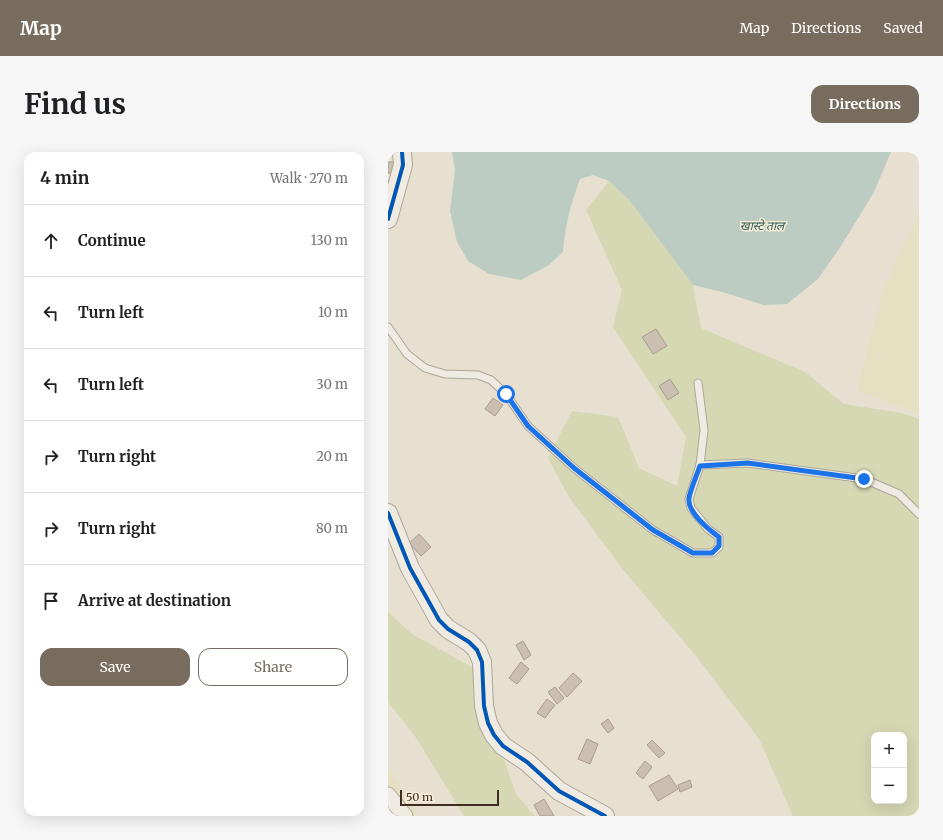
<!DOCTYPE html>
<html lang="en">
<head>
<meta charset="utf-8">
<style>
	:root { --surface:#fff; --page:#f6f6f6; --text:#202124; --muted:#757577; --line:#e0e0e0; --accent:#786c5e }
	body { margin:0; font-family:Merriweather,"Noto Sans Devanagari",serif; background:var(--page); color:var(--text) }
	.controls { position:absolute; right:12px; bottom:12px; display:grid; overflow:hidden; border-radius:8px; box-shadow:0 4px 16px #0002 }
	.controls button { width:36px; height:36px; display:grid; place-items:center; padding:0; border:0; border-bottom:1px solid var(--line); background:var(--surface); color:var(--text); font:20px sans-serif }
	.scale { position:absolute; left:12px; bottom:10px; width:99px; box-sizing:border-box; padding-left:4px; border:2px solid #3d2e20; border-top:0; font-size:11px; line-height:14px; white-space:nowrap; color:#3d2e20; -webkit-text-stroke:3px #f7eed8; paint-order:stroke }
	.stop { position:absolute; width:12px; height:12px; margin:-9px; border:3px solid #1a73e8; border-radius:50%; background:#fff }
	.stop.end { background:#1a73e8; border-color:#fff; box-shadow:0 1px 4px #0008 }
	.list { margin:0; padding:0; list-style:none }
	h2 { display:flex; justify-content:space-between; align-items:center; height:52px; margin:0; padding:0 16px; font-size:17px }
	h2 small { font-size:13px; font-weight:400; color:var(--muted) }
	.list li { display:grid; grid-template-columns:26px 1fr auto; gap:12px; align-items:center; box-sizing:border-box; height:72px; padding:0 16px; border-top:1px solid var(--line) }
	.list b { display:block; font-size:15px; white-space:nowrap }
	.list em { font-size:13px; font-style:normal; color:var(--muted) }
	.actions { display:flex; gap:8px; padding:12px 16px }
	.actions a { flex:1; padding:9px 0; border:1px solid var(--accent); border-radius:12px; text-align:center; font-size:14px; color:var(--accent) }
	.actions .main { background:var(--accent); color:#fff }
	.icon { flex:none; width:22px; height:22px; fill:none; stroke:currentColor; stroke-width:2; stroke-linecap:round; stroke-linejoin:round }
	.map { position:relative; flex:none; width:531px; height:664px; overflow:hidden; border-radius:12px }
	header { display:flex; align-items:center; gap:24px; box-sizing:border-box; height:56px; padding:0 20px; background:var(--accent); color:#fff }
	header strong { font-size:19px }
	nav { display:flex; gap:22px; margin-inline-start:auto; font-size:14px }
	.intro { display:flex; align-items:center; justify-content:space-between; box-sizing:border-box; height:96px; padding:0 24px }
	h1 { margin:0; font-size:28px }
	.button { padding:10px 18px; border-radius:12px; background:var(--accent); color:#fff; font-size:14px; font-weight:700 }
	main { display:flex; gap:24px; padding:0 24px }
	aside { flex:1; background:var(--surface); border-radius:12px; box-shadow:0 4px 16px #0002 }
	.map>svg:first-child { display:block }
	.farmland { fill:#e6dfc2 }
	.green { fill:#d6d7b3; fill-rule:evenodd }
	.water { fill:#bcccc2 }
	.building { fill:#cbbfb2; stroke:#a89c90 }
	.lines { fill:none; stroke-linecap:round; stroke-linejoin:round }
	.service-casing { stroke:#ada599; stroke-width:9 }
	.minor-casing { stroke:#ada599; stroke-width:17 }
	.tertiary-casing { stroke:#ada599; stroke-width:20 }
	.service { stroke:#efebe3; stroke-width:7 }
	.minor { stroke:#efebe3; stroke-width:15 }
	.tertiary { stroke:#efebe3; stroke-width:18 }
	.cycleway-casing { stroke:#f7eed8; stroke-width:6 }
	.cycleway { stroke:#0057b8; stroke-width:4 }
	.route { stroke:#1a73e8; stroke-width:5 }
	.labels { text-anchor:middle; stroke-width:3; stroke-linejoin:round; paint-order:stroke }
	.water-label { font-size:12px; font-style:italic; fill:#2f5d5a; stroke:#f7eed8 }
</style>
</head>
<body>
<header>
<strong>Map</strong>
<nav><a>Map</a><a>Directions</a><a>Saved</a></nav>
</header>
<div class="intro"><h1>Find us</h1><a class="button">Directions</a></div>
<main>
<aside>
<h2>4 min<small>Walk · 270 m</small></h2>
<ul class="list">
<li><svg class="icon" aria-label="ahead" viewBox="0 0 24 24"><path d="M12 20V5M6 11l6-6 6 6"/></svg><div><b>Continue</b></div><em>130 m</em></li>
<li><svg class="icon" aria-label="left" viewBox="0 0 24 24"><path d="M17 20v-9H6M10 6l-5 5 5 5"/></svg><div><b>Turn left</b></div><em>10 m</em></li>
<li><svg class="icon" aria-label="left" viewBox="0 0 24 24"><path d="M17 20v-9H6M10 6l-5 5 5 5"/></svg><div><b>Turn left</b></div><em>30 m</em></li>
<li><svg class="icon" aria-label="right" viewBox="0 0 24 24"><path d="M7 20v-9h11M14 6l5 5-5 5"/></svg><div><b>Turn right</b></div><em>20 m</em></li>
<li><svg class="icon" aria-label="right" viewBox="0 0 24 24"><path d="M7 20v-9h11M14 6l5 5-5 5"/></svg><div><b>Turn right</b></div><em>80 m</em></li>
<li><svg class="icon" aria-label="arrive" viewBox="0 0 24 24"><path d="M6 21V4h12l-3 4 3 4H6"/></svg><div><b>Arrive at destination</b></div></li>
</ul>
<div class="actions"><a class="main">Save</a><a>Share</a></div>
</aside>
<div class="map">
<svg width="531" height="664" viewBox="0 0 531 664">
	<rect width="100%" height="100%" fill="#e7e0d1"/>
	<g class="farmland">
		<path d="M531 57V261L469 239 496 137 529 65Z"/>
		<path d="M0 619 10 631 30 664H0Z"/>
	</g>
	<g class="green">
		<path d="M221 29 242 49 305 133 313 176 417 220 456 252 514 261 531 267V664H405L371 587 308 504 236 419 181 345 160 306 184 259 230 265 251 316 289 334 298 285 225 175 234 138 198 58ZM486 583H516V649H486Z"/>
		<path d="M0 460 24 482 84 515 128 642 147 664H76L29 587 0 550Z"/>
	</g>
	<path class="water" d="M64 0H503L486 40 453 94 430 127 399 152 375 153 338 141 305 133 242 49 221 29 205 23 192 27C183 51 177 74 175 100L161 113 133 128 101 122 80 109 69 90 62 59 67 18Z"/>
	<g class="building">
		<path d="M0 10H6L5 21H0Z"/>
		<path d="M268 177 279 194 265 202 254 185Z"/>
		<path d="M282 227 291 241 280 248 271 234Z"/>
		<path d="M105 246 115 253 107 264 97 257Z"/>
		<path d="M31 382 43 395 33 404 21 391Z"/>
		<path d="M135 489 143 503 136 508 128 493Z"/>
		<path d="M133 510 141 517 129 532 121 526Z"/>
		<path d="M185 521 194 529 179 545 171 536Z"/>
		<path d="M167 535 176 546 169 552 160 540Z"/>
		<path d="M159 547 167 553 157 566 149 561Z"/>
		<path d="M220 567 226 576 220 581 213 572Z"/>
		<path d="M199 587 210 592 202 612 190 607Z"/>
		<path d="M264 588 277 601 271 606 259 593Z"/>
		<path d="M257 609 264 615 255 627 248 621Z"/>
		<path d="M281 623 290 637 270 649 261 634Z"/>
		<path d="M302 628 304 635 292 640 290 633Z"/>
		<path d="M156 647 166 664H152L146 653Z"/>
	</g>
	<g class="lines">
		<g class="service-casing">
			<g id="service">
				<path d="M0 175 19 202 37 216 57 222 90 223 103 228 118 242 140 274 186 316 265 378 305 401H324L331 395V385L320 377 303 356 301 347 312 313 316 278 310 231"/>
				<path d="M312 313 360 311 476 327 511 342 531 362"/>
			</g>
		</g>
		<g class="minor-casing">
			<path id="minor" d="M0 643 17 664"/>
		</g>
		<g class="tertiary-casing">
			<g id="tertiary">
				<path d="M0 67 15 13 14 0"/>
				<path d="M0 361 22 416 51 468 60 477 81 490 89 498 94 510 96 554 100 571 106 583 115 594 139 610 171 639 217 664"/>
			</g>
		</g>
		<use href="#service" class="service"/>
		<use href="#minor" class="minor"/>
		<use href="#tertiary" class="tertiary"/>
		<g class="cycleway-casing">
			<g id="cycleway">
				<path d="M0 67 15 13 14 0"/>
				<path d="M0 361 22 416 51 468 60 477 81 490 89 498 94 510 96 554 100 571 106 583 115 594 139 610 171 639 217 664"/>
			</g>
		</g>
		<use href="#cycleway" class="cycleway"/>
	</g>
	<g class="lines">
		<path class="route" d="M118 242 140 274 186 316 265 378 305 401H324L331 394V385C321 378 299 360 301 346 302 339 309 322 312 314L360 311 476 327"/>
	</g>
	<g class="labels">
		<g class="water-label">
			<text x="374" y="78">खास्टे ताल</text>
		</g>
	</g>
</svg>
<div class="controls">
<button>+</button>
<button>−</button>
</div>
<div class="scale">50 m</div>
<div class="stop" style="left:118px;top:242px"></div>
<div class="stop end" style="left:476px;top:327px"></div>
</div>
</main>
</body>
</html>
